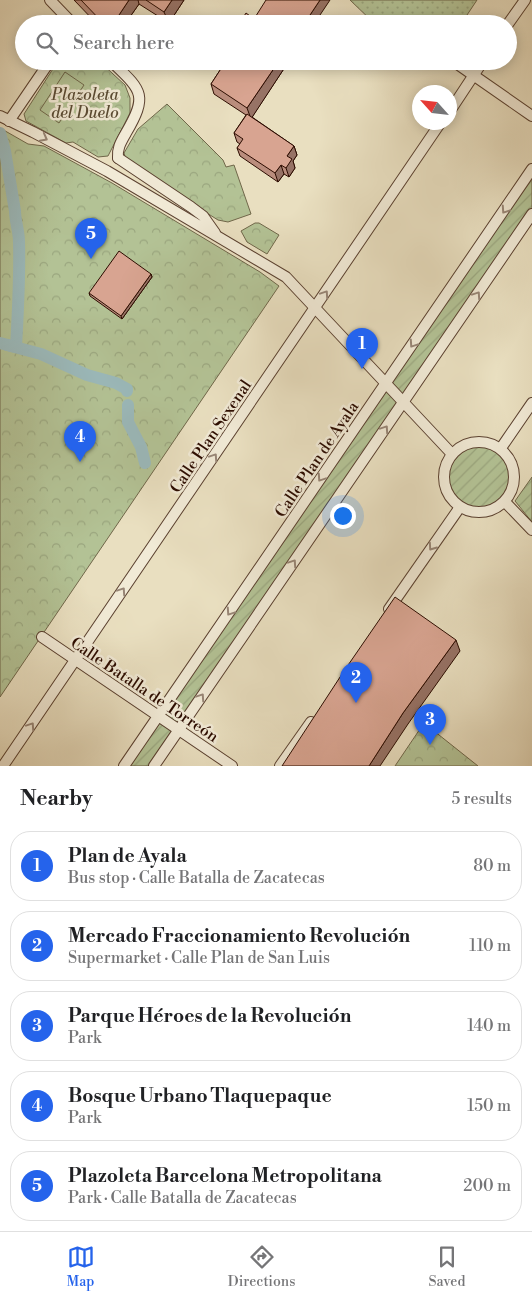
<!DOCTYPE html>
<html lang="en">
<head>
<meta charset="utf-8">
<style>
	:root { --surface:#fff; --page:#f2f2f2; --text:#202124; --muted:#757577; --line:#e0e0e0; --accent:#2563eb }
	body { margin:0; font-family:"Libre Bodoni",serif; background:var(--page); color:var(--text) }
	.compass { position:absolute; left:412px; top:85px; width:45px; height:45px; border-radius:50%; background:var(--surface); box-shadow:0 2px 12px #0003; rotate:297deg }
	.you { position:absolute; left:342px; top:515px; width:18px; height:18px; margin:-12px; border:4px solid #fff; border-radius:50%; background:#1a73e8; box-shadow:0 0 0 8px #1a73e833 }
	.badge { display:grid; place-items:center; width:32px; height:32px; border-radius:50%; background:var(--accent); color:#fff; font-size:16px; font-weight:700 }
	.pin { position:absolute; translate:-50% -41px; filter:drop-shadow(0 1px 2px #0008) }
	.pin::after { content:''; position:absolute; top:26px; width:18px; height:15px; background:inherit; clip-path:polygon(0 0,100% 0,50% 100%) }
	.list { margin:0; padding:0; list-style:none }
	h2 { display:flex; justify-content:space-between; align-items:center; height:65px; margin:0; padding:0 20px; font-size:21px }
	h2 small { font-size:16px; font-weight:400; color:var(--muted) }
	.list li { display:grid; grid-template-columns:32px 1fr auto; gap:15px; align-items:center; box-sizing:border-box; height:70px; margin:0 10px 10px; padding:0 10px; border:1px solid var(--line); border-radius:20px }
	.list b { display:block; font-size:19px; white-space:nowrap }
	.list p { margin:0; font-size:16px; white-space:nowrap; color:var(--muted) }
	.list em { font-size:16px; font-style:normal; color:var(--muted) }
	.icon { flex:none; width:28px; height:28px; fill:none; stroke:currentColor; stroke-width:2; stroke-linecap:round; stroke-linejoin:round }
	.map { position:relative; flex:none; width:532px; height:766px; overflow:hidden }
	.search { position:absolute; background:var(--surface); box-shadow:0 2px 12px #0003; left:15px; right:15px; top:15px; height:55px; display:flex; align-items:center; gap:12px; box-sizing:border-box; padding:0 18px; border-radius:28px; color:var(--muted); font-size:19px }
	.sheet { height:465px; background:var(--surface) }
	nav { display:flex; justify-content:space-around; align-items:center; box-sizing:border-box; height:70px; border-top:1px solid var(--line); background:var(--surface); font-size:14px; color:var(--muted) }
	nav a { display:grid; justify-items:center; gap:2px }
	nav .on { color:var(--accent) }
	.map>svg:first-child { display:block }
	.grass { fill:url(#grass-dots); stroke:#70674a }
	.park { fill:url(#park-crowns); stroke:#70674a }
	.garden { fill:url(#garden-furrows); stroke:#70674a }
	.pitch { fill:#b3c295; stroke:#70674a }
	.lines { fill:none; stroke-linecap:round; stroke-linejoin:round }
	.canal { stroke:#9bbabc; stroke-width:12 }
	.street-casing { stroke:#5b4130; stroke-width:12 }
	.street { stroke:#f1ead6; stroke-width:10 }
	.wall { fill:#ba8d7d; stroke:#2c0c00 }
	.shaded-wall { fill:#977366; stroke:#2c0c00 }
	.building { fill:#d8a491; stroke:#2c0c00 }
	.oneway { stroke:#988676 }
	.labels { text-anchor:middle; stroke-width:5; stroke-linejoin:round; paint-order:stroke }
	.park-label { font-size:16px; font-style:italic; fill:#5b4c34; stroke:#f1ead6 }
	.street-label { font-size:16px; fill:#2c0c00; stroke:#f1ead6 }
</style>
</head>
<body>
<div class="map">
<svg width="532" height="766" viewBox="0 0 532 766">
	<defs>
		<pattern id="grass-dots" width="8" height="8" patternUnits="userSpaceOnUse" patternTransform="scale(1.25)"><rect width="8" height="8" fill="#b3c295"/><path d="M2 2h.1M6 6h.1" fill="none" stroke="#9aa67f" stroke-width="1.8" stroke-linecap="round"/></pattern>
		<pattern id="park-crowns" width="20" height="18" patternUnits="userSpaceOnUse" patternTransform="scale(1.25)"><rect width="20" height="18" fill="#b3c295"/><path d="M2 6a3 3 0 1 1 6 0M12 15a3 3 0 1 1 6 0" fill="none" stroke="#9aa67f"/></pattern>
		<pattern id="garden-furrows" width="10" height="10" patternUnits="userSpaceOnUse" patternTransform="scale(1.25)"><rect width="10" height="10" fill="#b3c295"/><path d="M-1 1l2-2M0 10L10 0M9 11l2-2" fill="none" stroke="#9aa67f"/></pattern>
	</defs>
	<rect width="100%" height="100%" fill="#e9dfc0"/>
	<filter id="stains"><feTurbulence type="fractalNoise" baseFrequency=".004" numOctaves="4"/><feColorMatrix values="0 0 0 0 .2 0 0 0 0 .09 0 0 0 0 .02 0 0 0 .5 -.17"/></filter>
	<radialGradient id="worn" r=".72"><stop offset=".6" stop-color="#630" stop-opacity="0"/><stop offset="1" stop-color="#630" stop-opacity=".3"/></radialGradient>
	<path class="grass" d="M350 0H477L461 24H375Z"/>
	<g class="park">
		<path d="M58 61 100 62 125 85 130 98V113L108 156 98 157 73 142 66 143 26 121 24 114Z"/>
		<path d="M167 104 223 160 226 167 234 165 251 214 228 222 218 220 127 163 124 153 138 129Z"/>
		<path d="M0 128 28 144 44 146 112 183 260 272 279 286 0 697Z"/>
		<path d="M255 223H259L279 235 267 254 247 242 241 231Z"/>
		<path d="M424 723 478 766H395Z"/>
	</g>
	<g class="garden">
		<path d="M532 169V211L402 397 386 384Z"/>
		<path d="M384 387 403 403 176 728 158 716Z"/>
		<circle cx="479" cy="477" r="35"/>
		<path d="M532 477V522L515 501Z"/>
		<path d="M160 719 175 730 150 766H127Z"/>
	</g>
	<path class="pitch" d="M65 72 84 85 59 123 40 110Z"/>
	<g class="lines">
		<g class="canal">
			<path d="M0 133 5 151 15 211C15 221 19 231 19 242 20 277 18 312 16 347L0 343"/>
			<path d="M7 345 41 354 87 375 116 383 127 389V391"/>
			<path d="M128 405V422L141 447 145 463"/>
		</g>
		<g class="street-casing">
			<g id="street">
				<path d="M50 0 73 24"/>
				<path d="M508 24 525 0"/>
				<path d="M111 61C141 90 149 94 126 133 121 142 117 148 118 158"/>
				<path d="M453 61 532 116"/>
				<path d="M450 111 483 61"/>
				<path d="M0 116 33 132 107 171 286 277 452 454"/>
				<path d="M9 121 50 61"/>
				<path d="M118 158 191 207 203 216 215 233"/>
				<circle cx="479" cy="477" r="35"/>
				<path d="M501 448 532 403"/>
				<path d="M505 502 532 530"/>
				<path d="M389 609 460 507"/>
				<path d="M42 637 232 766"/>
				<path d="M3 766 441 122"/>
				<path d="M124 766 532 169"/>
				<path d="M154 766 532 214"/>
				<path d="M280 766 311 722"/>
			</g>
		</g>
		<use href="#street" class="street"/>
	</g>
	<g class="wall">
		<path d="M74 0H184L169 23 139 4 125 24H97Z"/>
		<path d="M226 61H289L252 117 294 146 297 155 293 161 295 168 289 177 284 174 278 182 240 156 237 148 240 144 237 142 234 133 246 115 214 94 211 84Z"/>
		<path d="M151 274 152 277 122 319 90 296 89 293Z"/>
	</g>
	<g class="shaded-wall">
		<path d="M129 0H138L139 4 125 24H113Z"/>
		<path d="M172 0H184L169 23 164 12Z"/>
		<path d="M320 0H330L314 24H304Z"/>
		<path d="M279 61H289L251 119 247 108Z"/>
		<path d="M294 146 297 155 293 161 295 168 289 177 286 168 287 156Z"/>
		<path d="M281 165 284 174 278 182 275 173Z"/>
		<path d="M151 274 152 277 122 319 121 316Z"/>
		<path d="M456 640 460 651 408 724 380 766H369L403 713Z"/>
	</g>
	<g class="building">
		<path d="M81 0H129L113 24H104Z"/>
		<path d="M146 0H172L164 12Z"/>
		<path d="M266 0H320L304 24H239L246 13 254 19Z"/>
		<path d="M226 61H279L247 108 211 84Z"/>
		<path d="M247 114 294 146 287 156 292 159 286 168 281 165 275 173 237 148 243 139 234 133Z"/>
		<path d="M119 251 151 274 121 316 89 293Z"/>
		<path d="M395 597 456 640 403 713 369 766H282L344 671Z"/>
	</g>
	<defs><path id="oneway-chevron" d="M-2-3.5L2.5 0L-2 3.5" fill="none" stroke-width="1.6" stroke-linecap="round" stroke-linejoin="round" transform="scale(1.25)"/></defs>
	<g class="oneway">
		<use href="#oneway-chevron" transform="translate(44 138) rotate(28)"/>
		<use href="#oneway-chevron" transform="translate(505 210) rotate(124)"/>
		<use href="#oneway-chevron" transform="translate(325 294) rotate(-56)"/>
		<use href="#oneway-chevron" transform="translate(477 295) rotate(-56)"/>
		<use href="#oneway-chevron" transform="translate(413 344) rotate(124)"/>
		<use href="#oneway-chevron" transform="translate(385 429) rotate(-56)"/>
		<use href="#oneway-chevron" transform="translate(214 457) rotate(-56)"/>
		<use href="#oneway-chevron" transform="translate(321 478) rotate(124)"/>
		<use href="#oneway-chevron" transform="translate(432 547) rotate(125)"/>
		<use href="#oneway-chevron" transform="translate(293 563) rotate(-56)"/>
		<use href="#oneway-chevron" transform="translate(122 591) rotate(-56)"/>
		<use href="#oneway-chevron" transform="translate(230 612) rotate(124)"/>
		<use href="#oneway-chevron" transform="translate(201 697) rotate(-56)"/>
		<use href="#oneway-chevron" transform="translate(31 726) rotate(-56)"/>
	</g>
	<g class="labels">
		<g class="park-label">
			<text x="85" y="100">Plazoleta<tspan x="85" dy="18">del Duelo</tspan></text>
		</g>
		<g class="street-label">
			<text transform="translate(210 436) rotate(-56)" y="6">Calle Plan Sexenal</text>
			<text transform="translate(316 459) rotate(-56)" y="6">Calle Plan de Ayala</text>
			<text transform="translate(145 689) rotate(34)" y="6">Calle Batalla de Torreón</text>
		</g>
	</g>
	<rect width="100%" height="100%" filter="url(#stains)"/>
	<rect width="100%" height="100%" fill="url(#worn)"/>
</svg>
<svg class="compass" viewBox="-18 -18 36 36"><path d="M0-13l5 13h-10z" fill="#e53935"/><path d="M0 13l5-13h-10z" fill="#757577"/></svg>
<div class="you"></div>
<div class="pin badge" style="left:362px;top:369px">1</div>
<div class="pin badge" style="left:356px;top:703px">2</div>
<div class="pin badge" style="left:430px;top:745px">3</div>
<div class="pin badge" style="left:80px;top:462px">4</div>
<div class="pin badge" style="left:91px;top:259px">5</div>
<div class="search"><svg class="icon" aria-label="search" viewBox="0 0 24 24"><circle cx="10" cy="10" r="6"/><path d="M15 15l6 6"/></svg>Search here</div>
</div>
<section class="sheet">
<h2>Nearby<small>5 results</small></h2>
<ul class="list">
<li><span class="badge">1</span><div><b>Plan de Ayala</b><p>Bus stop · Calle Batalla de Zacatecas</p></div><em>80 m</em></li>
<li><span class="badge">2</span><div><b>Mercado Fraccionamiento Revolución</b><p>Supermarket · Calle Plan de San Luis</p></div><em>110 m</em></li>
<li><span class="badge">3</span><div><b>Parque Héroes de la Revolución</b><p>Park</p></div><em>140 m</em></li>
<li><span class="badge">4</span><div><b>Bosque Urbano Tlaquepaque</b><p>Park</p></div><em>150 m</em></li>
<li><span class="badge">5</span><div><b>Plazoleta Barcelona Metropolitana</b><p>Park · Calle Batalla de Zacatecas</p></div><em>200 m</em></li>
</ul>
</section>
<nav>
<a class="on"><svg class="icon" aria-label="map" viewBox="0 0 24 24"><path d="M3 6l6-2 6 2 6-2v14l-6 2-6-2-6 2zM9 4v14M15 6v14"/></svg>Map</a>
<a><svg class="icon" aria-label="directions" viewBox="0 0 24 24"><path d="M12 3l9 9-9 9-9-9zM9 14v-3h6M13 9l2 2-2 2"/></svg>Directions</a>
<a><svg class="icon" aria-label="saved" viewBox="0 0 24 24"><path d="M7 4h10v16l-5-4-5 4z"/></svg>Saved</a>
</nav>
</body>
</html>
